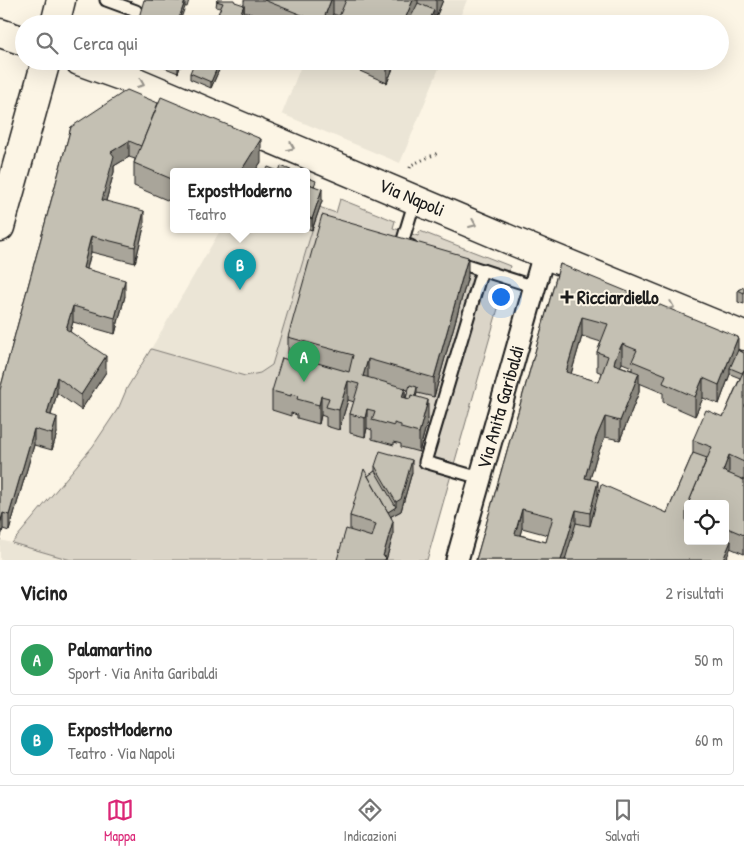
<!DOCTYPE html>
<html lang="it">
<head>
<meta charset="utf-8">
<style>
	:root { --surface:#fff; --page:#f2f2f2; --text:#222; --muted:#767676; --line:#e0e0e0; --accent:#db2777 }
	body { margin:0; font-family:"Patrick Hand",sans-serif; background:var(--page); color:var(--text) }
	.controls { position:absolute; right:15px; bottom:15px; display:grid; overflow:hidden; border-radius:5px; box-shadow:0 5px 20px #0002 }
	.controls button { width:45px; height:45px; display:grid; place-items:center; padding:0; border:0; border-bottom:1px solid var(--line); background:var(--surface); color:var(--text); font:25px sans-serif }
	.you { position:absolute; left:500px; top:296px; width:18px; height:18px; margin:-12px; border:4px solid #fff; border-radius:50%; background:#1a73e8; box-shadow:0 0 0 8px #1a73e833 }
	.badge { display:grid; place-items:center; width:32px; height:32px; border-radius:50%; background:var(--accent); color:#fff; font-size:16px; font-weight:700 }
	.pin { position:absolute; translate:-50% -41px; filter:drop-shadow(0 1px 2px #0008) }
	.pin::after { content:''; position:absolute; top:26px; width:18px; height:15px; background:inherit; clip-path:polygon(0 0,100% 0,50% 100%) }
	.popup { position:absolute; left:170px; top:168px; width:140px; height:65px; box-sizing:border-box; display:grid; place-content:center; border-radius:5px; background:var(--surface); filter:drop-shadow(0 1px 4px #0005); font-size:16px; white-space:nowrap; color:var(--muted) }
	.popup b { font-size:19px; color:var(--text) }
	.popup::after { content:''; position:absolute; left:50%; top:100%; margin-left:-10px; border:10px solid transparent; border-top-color:var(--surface) }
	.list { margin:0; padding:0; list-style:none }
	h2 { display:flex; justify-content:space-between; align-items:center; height:65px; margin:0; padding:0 20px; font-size:21px }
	h2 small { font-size:16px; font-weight:400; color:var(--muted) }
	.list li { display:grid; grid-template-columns:32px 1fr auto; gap:15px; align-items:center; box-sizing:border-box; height:70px; margin:0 10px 10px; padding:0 10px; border:1px solid var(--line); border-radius:5px }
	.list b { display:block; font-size:19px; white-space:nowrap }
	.list p { margin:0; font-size:16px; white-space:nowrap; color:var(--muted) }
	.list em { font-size:16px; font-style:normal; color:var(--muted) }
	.icon { flex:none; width:28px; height:28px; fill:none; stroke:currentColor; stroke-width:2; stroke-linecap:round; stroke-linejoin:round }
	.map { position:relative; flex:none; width:744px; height:560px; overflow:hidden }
	.search { position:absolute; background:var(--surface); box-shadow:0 5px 20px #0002; left:15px; right:15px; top:15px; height:55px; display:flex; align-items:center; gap:12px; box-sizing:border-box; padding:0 18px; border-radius:28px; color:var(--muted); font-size:19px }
	.sheet { height:225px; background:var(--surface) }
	nav { display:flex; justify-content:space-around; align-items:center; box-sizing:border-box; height:70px; border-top:1px solid var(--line); background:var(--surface); font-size:14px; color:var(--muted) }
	nav a { display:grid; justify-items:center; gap:2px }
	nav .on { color:var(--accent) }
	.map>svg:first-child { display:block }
	.built { fill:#ebe5d6 }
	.garden { fill:#dbd5c8; stroke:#7c7872 }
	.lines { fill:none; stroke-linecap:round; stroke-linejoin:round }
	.lane-casing { stroke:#1c1c1c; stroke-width:15 }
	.street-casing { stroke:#1c1c1c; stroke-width:25 }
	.secondary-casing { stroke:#1c1c1c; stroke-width:31 }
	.path { stroke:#1c1c1c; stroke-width:3; stroke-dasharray:1 4; stroke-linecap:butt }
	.lane { stroke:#fcf5e5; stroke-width:11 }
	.street { stroke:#fcf5e5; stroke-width:21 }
	.secondary { stroke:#fcf5e5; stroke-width:28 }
	.wall { fill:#a9a59a; stroke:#1c1c1c; fill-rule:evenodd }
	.shaded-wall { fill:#89867d; stroke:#1c1c1c }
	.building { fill:#c4c0b3; stroke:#1c1c1c; fill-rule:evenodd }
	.oneway { stroke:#97938b }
	.poi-dot { fill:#1c1c1c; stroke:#fcf5e5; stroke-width:2 }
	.labels { text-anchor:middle; stroke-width:4; stroke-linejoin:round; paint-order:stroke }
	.street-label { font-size:19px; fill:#1c1c1c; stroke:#fcf5e5 }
	.poi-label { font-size:19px; font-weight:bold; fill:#1c1c1c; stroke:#fcf5e5; text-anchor:start }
</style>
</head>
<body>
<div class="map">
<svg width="744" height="560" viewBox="0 0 744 560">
	<rect width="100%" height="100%" fill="#fcf5e5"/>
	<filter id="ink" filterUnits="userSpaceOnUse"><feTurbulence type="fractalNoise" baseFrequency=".02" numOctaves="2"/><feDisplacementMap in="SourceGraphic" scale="10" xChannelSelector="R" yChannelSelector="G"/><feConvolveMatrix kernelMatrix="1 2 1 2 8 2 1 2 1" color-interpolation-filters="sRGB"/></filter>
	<g filter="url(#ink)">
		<g class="built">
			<path d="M328 0H467L457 24H318Z"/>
			<path d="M303 61H442L400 163 282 114Z"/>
			<path d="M306 194 319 207 272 365 260 373 245 376 151 349 221 229H306Z"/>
			<path d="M0 540 12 543 71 560H0Z"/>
		</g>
		<path class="garden" d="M340 199 395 221 393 228 418 236 420 231 510 266 427 560H71L12 543 93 446 119 407 127 388 151 349 245 376 260 373 272 365 319 207 336 213Z"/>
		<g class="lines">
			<g class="lane-casing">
				<g id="lane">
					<path d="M106 0 136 11"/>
					<path d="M411 246 402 243 415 200"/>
					<path d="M454 261 482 270 425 462 480 478"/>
					<path d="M482 270 535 287"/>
				</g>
			</g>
			<g class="street-casing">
				<path id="street" d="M457 560 544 254"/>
			</g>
			<g class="secondary-casing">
				<g id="secondary">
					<path d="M55 24 61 0"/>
					<path d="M0 33 24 41"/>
					<path d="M79 61 132 80 515 242 744 336"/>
					<path d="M0 227 46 61"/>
				</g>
			</g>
			<path class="path" d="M410 168 411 165 438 153"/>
			<use href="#lane" class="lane"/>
			<use href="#street" class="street"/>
			<use href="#secondary" class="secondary"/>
		</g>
		<g class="wall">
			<path d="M144 0H189L187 7Z"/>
			<path d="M217 0 235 2 244 11 220 8 216 7Z"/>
			<path d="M244 0H443L436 17 434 16 430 24H336L339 16 333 14 329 24H275L244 11Z"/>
			<path d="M148 61H182L178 73Z"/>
			<path d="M223 61 211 88 190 79V73Z"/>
			<path d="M337 61H396L387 83Z"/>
			<path d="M71 127 261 162 255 171H174V203L134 186V163L135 159 129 157 114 166V172L106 201 144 227 135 263 91 252 87 269 125 296 115 334 73 322 70 331 106 372 81 410 57 393 51 415 57 433 52 450 34 445 9 531 3 529 0 540V390Z"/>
			<path d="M306 177 316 187 322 201 312 230 306 228Z"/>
			<path d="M560 264 744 353V554L730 548 726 560H476ZM582 336 601 342 597 352V371L602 373 599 382 571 374ZM622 363 632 367V370L620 366ZM730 374 740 378 723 417 693 440V453L667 513 598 494 590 479 596 458 605 437 620 440 639 392V383L663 393V402L695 416 703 398 719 404ZM688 504H725V541H688ZM522 528 548 535 546 542 520 535Z"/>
			<path d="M468 276 434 397 417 393 416 397 428 419 419 452 401 447V444L394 442V445L372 439V430L367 428 365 437 350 433V414L354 402 348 400 339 430 326 426V417L321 415 319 424 297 418V415L291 413V416L272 410V391L298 367 301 368 303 360 288 356V337ZM405 389 408 390 406 398 405 397Z"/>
			<path d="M744 287V304L738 302V290Z"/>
			<path d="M375 466 412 472 401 511 391 516 393 536 386 560 350 530V516L368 476 375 471Z"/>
		</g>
		<g class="shaded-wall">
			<path d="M331 0H333V14L329 24H322Z"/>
			<path d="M413 0H418V9L410 19V24H403Z"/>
			<path d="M436 0H443L436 17Z"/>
			<path d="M185 1V7L179 24H177Z"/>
			<path d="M244 5V11L239 24H236Z"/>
			<path d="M434 10V16L430 24H428Z"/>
			<path d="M180 61H182L178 73V67Z"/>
			<path d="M220 61H223L211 88V82Z"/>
			<path d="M388 61H396L387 83V63Z"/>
			<path d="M261 139V162L255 171H241Z"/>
			<path d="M129 141V157L114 166V172L102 215V200L111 152Z"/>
			<path d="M322 189V201L312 230V219Z"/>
			<path d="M144 211V227L135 263V247Z"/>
			<path d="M91 236V252L83 284V268Z"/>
			<path d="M468 257V276L434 397V378Z"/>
			<path d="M125 280V296L115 334V318Z"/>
			<path d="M73 306V322L66 345V329Z"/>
			<path d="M582 317V336L566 391V372Z"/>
			<path d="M738 337V356L730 368V374L719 404V385Z"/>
			<path d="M622 344V363L615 378 614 364 615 359Z"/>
			<path d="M106 356V372L81 410V395Z"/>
			<path d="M368 359V379L363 376Z"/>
			<path d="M639 373V392L620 440V421Z"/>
			<path d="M57 377V393L47 429V414Z"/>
			<path d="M703 378V398L695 416V397Z"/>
			<path d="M348 381V400L339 430V410Z"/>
			<path d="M417 387V393L410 418V412Z"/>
			<path d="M405 388V407L402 397Z"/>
			<path d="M321 396V415L319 424V405Z"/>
			<path d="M428 400V419L419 452V433Z"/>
			<path d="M367 409V428L365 437V418Z"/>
			<path d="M57 417V433L52 450V434Z"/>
			<path d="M605 417V437L596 458 585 497V478L596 438Z"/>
			<path d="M34 429V445L9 531V515Z"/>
			<path d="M729 455V475L723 471Z"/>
			<path d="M412 460V472L401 511 384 520V514L396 507V502Z"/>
			<path d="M598 481V500L590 532V513Z"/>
			<path d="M522 509V528L515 553V534Z"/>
			<path d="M576 510V529L567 560H561Z"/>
			<path d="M3 513V529L0 540V524Z"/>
			<path d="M393 521V536L386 560H383V556Z"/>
			<path d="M731 541V547L726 560H723Z"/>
		</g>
		<g class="building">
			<path d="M144 0 185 1 177 24H137Z"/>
			<path d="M217 0H234L235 2 244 5 236 24H213L223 3 216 1Z"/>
			<path d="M264 0H331L322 23Z"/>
			<path d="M346 0H413L403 24H336Z"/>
			<path d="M418 3 434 10 428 24H421L410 19Z"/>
			<path d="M164 61H180L178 67Z"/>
			<path d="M195 61H220L211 82 190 73Z"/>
			<path d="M127 90 158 103 141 146 129 141 111 152 114 156 102 200 144 211 135 247 91 236 83 268 125 280 115 318 73 306 66 329 106 356 81 395 57 377 47 414 57 417 52 434 34 429 9 515 3 513 0 524V390L71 127Z"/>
			<path d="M161 97 261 139 241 171H174V180L134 163Z"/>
			<path d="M281 166 293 171H279Z"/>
			<path d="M268 167 278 171H266Z"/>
			<path d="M306 177 316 181 314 186 306 183Z"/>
			<path d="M306 183 322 189 312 219 306 216Z"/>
			<path d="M322 215 468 257 434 378 368 359 363 376 405 388 402 397 410 399 411 395 428 400 419 433 401 428V425L394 423V426L372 420 375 411 367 409 365 418 350 414 359 384 348 381 339 410 326 407 329 398 321 396 319 405 297 399 298 396 291 394V396L272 391 282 358 298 363 297 367 304 369 307 360 349 372 353 355 288 337Z"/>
			<path d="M560 264 738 337 719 385 703 378 695 397 663 383 666 375 632 361 637 350 622 344 615 359 614 364 639 373 620 421 605 417 596 438 585 478 598 481 590 513 576 510 561 560H476ZM582 317 608 324 597 352 608 356 599 382 566 372ZM522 509 553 517 546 542 515 534Z"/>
			<path d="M744 287V293L738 290Z"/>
			<path d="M738 350 744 353V370L742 373 730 368Z"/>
			<path d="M304 355 311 356 310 361 307 360 304 369 301 368Z"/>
			<path d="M744 370V462L729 455 723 471 744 480V535L725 527V504H688L712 447 693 440 706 410 723 417Z"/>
			<path d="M410 385 417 387 415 396 411 395 410 399 406 398Z"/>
			<path d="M380 451 412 460 401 499 396 502 375 466Z"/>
			<path d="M693 453 707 458 686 509V522L688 523V541H725V539L731 541 723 560H565L576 523 590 526 601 484 667 513Z"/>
			<path d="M364 469 393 521 383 556 386 557 385 560H337L346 529 372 537 376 524 350 516Z"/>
			<path d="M375 471 396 507 388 512 368 476Z"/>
		</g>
		<defs><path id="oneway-chevron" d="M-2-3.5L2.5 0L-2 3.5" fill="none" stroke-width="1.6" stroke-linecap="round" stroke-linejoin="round" transform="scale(1.25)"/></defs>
		<g class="oneway">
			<use href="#oneway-chevron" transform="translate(141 84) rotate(23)"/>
			<use href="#oneway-chevron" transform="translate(291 147) rotate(23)"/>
			<use href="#oneway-chevron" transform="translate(473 224) rotate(23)"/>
			<use href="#oneway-chevron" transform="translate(671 306) rotate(22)"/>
		</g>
	</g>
	<path class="poi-dot" d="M564.5 289.5h5v5h5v5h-5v5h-5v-5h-5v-5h5z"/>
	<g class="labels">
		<g class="street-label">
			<text transform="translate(412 197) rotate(23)" y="7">Via Napoli</text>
			<text transform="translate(500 407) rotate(-74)" y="7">Via Anita Garibaldi</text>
		</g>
		<g class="poi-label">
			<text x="577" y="304">Ricciardiello</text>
		</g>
	</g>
</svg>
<div class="controls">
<button><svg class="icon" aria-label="locate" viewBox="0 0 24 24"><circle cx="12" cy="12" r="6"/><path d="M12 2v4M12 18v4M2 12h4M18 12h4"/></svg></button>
</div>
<div class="you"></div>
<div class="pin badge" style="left:304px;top:382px;background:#2e9e5b">A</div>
<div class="pin badge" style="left:240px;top:290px;background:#0f9aa8">B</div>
<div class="popup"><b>ExpostModerno</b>Teatro</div>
<div class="search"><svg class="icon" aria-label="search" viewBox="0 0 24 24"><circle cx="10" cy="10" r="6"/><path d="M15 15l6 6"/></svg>Cerca qui</div>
</div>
<section class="sheet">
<h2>Vicino<small>2 risultati</small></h2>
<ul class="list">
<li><span class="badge" style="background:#2e9e5b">A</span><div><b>Palamartino</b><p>Sport · Via Anita Garibaldi</p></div><em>50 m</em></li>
<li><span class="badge" style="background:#0f9aa8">B</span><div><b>ExpostModerno</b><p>Teatro · Via Napoli</p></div><em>60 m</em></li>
</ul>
</section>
<nav>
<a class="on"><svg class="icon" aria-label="map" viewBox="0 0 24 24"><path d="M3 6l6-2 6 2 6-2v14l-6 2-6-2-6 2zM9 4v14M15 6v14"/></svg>Mappa</a>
<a><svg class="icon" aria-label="directions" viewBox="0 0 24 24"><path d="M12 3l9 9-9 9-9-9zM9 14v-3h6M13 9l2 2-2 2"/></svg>Indicazioni</a>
<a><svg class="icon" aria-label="saved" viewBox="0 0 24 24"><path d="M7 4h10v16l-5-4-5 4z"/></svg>Salvati</a>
</nav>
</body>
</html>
